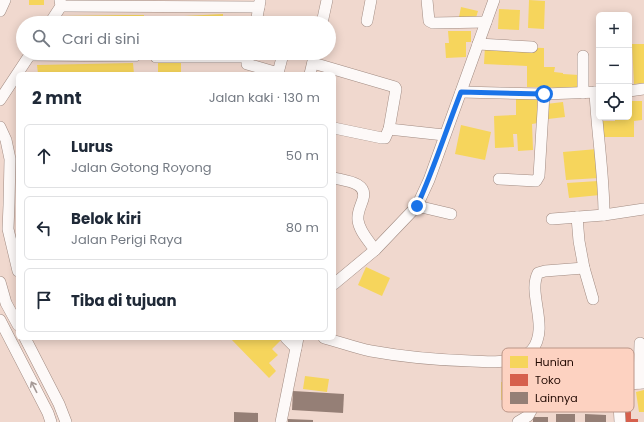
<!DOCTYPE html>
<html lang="id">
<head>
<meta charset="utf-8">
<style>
	:root { --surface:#fff; --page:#f6f6f7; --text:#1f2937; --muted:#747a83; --line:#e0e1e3 }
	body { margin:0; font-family:Poppins,sans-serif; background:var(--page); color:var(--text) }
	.controls { position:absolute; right:12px; top:12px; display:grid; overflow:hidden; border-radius:6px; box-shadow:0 2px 10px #0003 }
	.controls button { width:36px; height:36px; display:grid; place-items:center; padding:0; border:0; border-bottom:1px solid var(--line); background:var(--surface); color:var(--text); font:20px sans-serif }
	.stop { position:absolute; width:12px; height:12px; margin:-9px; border:3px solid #1a73e8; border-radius:50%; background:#fff }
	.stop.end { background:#1a73e8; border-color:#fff; box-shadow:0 1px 4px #0008 }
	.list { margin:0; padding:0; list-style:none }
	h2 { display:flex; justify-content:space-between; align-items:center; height:52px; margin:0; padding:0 16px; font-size:17px }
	h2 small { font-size:13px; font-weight:400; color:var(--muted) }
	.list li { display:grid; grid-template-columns:26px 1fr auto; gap:12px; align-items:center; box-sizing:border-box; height:64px; margin:0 8px 8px; padding:0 8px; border:1px solid var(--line); border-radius:6px }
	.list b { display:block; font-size:15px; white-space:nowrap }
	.list p { margin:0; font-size:13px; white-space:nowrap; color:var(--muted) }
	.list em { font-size:13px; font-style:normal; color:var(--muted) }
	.icon { flex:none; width:22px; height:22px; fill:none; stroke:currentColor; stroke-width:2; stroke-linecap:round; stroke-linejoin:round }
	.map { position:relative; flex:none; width:644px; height:422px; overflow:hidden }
	.search { position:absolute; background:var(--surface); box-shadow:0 2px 10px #0003; left:16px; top:16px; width:320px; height:44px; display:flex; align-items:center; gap:10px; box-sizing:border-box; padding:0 14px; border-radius:22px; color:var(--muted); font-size:15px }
	.panel { position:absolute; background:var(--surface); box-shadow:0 2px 10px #0003; left:16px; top:72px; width:320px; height:268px; border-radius:6px }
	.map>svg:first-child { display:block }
	.homes { fill:#f6d55c }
	.shops { fill:#d6604d }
	.building { fill:#957f76 }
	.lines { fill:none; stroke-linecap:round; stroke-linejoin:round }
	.minor-casing { stroke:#a18b82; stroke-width:12 }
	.minor { stroke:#fdf9f8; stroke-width:11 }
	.oneway { stroke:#a59996 }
	.route { stroke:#1a73e8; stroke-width:5 }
	.key { fill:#fdd2c1; stroke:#bb9688; stroke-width:1 }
	.key-label { font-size:11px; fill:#210902 }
</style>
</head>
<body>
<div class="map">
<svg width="644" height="422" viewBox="0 0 644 422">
	<rect width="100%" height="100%" fill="#f0d8ce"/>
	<g class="homes">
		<rect x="29" y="0" width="15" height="5"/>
		<path d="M529 0 545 1 544 29 528 28Z"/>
		<path d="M461 7 478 11 475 21 459 17Z"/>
		<path d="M499 9 520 10 519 30 498 29Z"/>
		<path d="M223 14V23H184V16Z"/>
		<path d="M124 15H144V23H62V16Z"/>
		<path d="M448 31H471V42H466V57L446 58 445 43H449Z"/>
		<path d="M632 44H644V83L634 84Z"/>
		<path d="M485 46 544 48V67H555L554 72 563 73V74L579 75 578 88 527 87V66L484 64Z"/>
		<path d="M133 63 134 74H38L37 65Z"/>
		<rect x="158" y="63" width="23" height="11"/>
		<path d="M537 98 538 123 532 124 533 150 518 151 517 134H513L514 147 495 148 494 116 516 115V99Z"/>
		<path d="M629 101H642V120L634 121V137H601V121H615V117H629Z"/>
		<path d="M563 102 565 117 548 119 546 104Z"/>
		<path d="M461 125 491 132 485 160 455 154Z"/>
		<path d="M597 149 599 178 566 180 563 152Z"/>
		<path d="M598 181 600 195 569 198 567 183Z"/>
		<path d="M366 267 390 278 382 296 358 285Z"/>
		<path d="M230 338H283L272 349 278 355 269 363 276 371 269 378Z"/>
		<path d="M305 376 329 379 327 392 303 389Z"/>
		<path d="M501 382H525V401L501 400Z"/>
		<path d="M644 390V412H639L636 392Z"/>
	</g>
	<path class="shops" d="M621 408H631V419H638V422H621Z"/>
	<g class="building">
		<path d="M293 391 344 394 343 413 292 410Z"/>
		<path d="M234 412 258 413V422H234Z"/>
		<rect x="556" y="414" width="19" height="8"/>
		<path d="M585 414 606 415V422H585Z"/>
		<rect x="533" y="417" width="15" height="5"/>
		<path d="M288 419 313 420V422H288Z"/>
	</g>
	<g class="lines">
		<g class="minor-casing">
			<g id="minor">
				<path d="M427 0 429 21 433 23 486 22"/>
				<path d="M61 6 259 7"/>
				<path d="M0 11 5 0"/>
				<path d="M367 21 371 0"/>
				<path d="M50 23 61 6 60 0"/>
				<path d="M256 23 260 1"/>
				<path d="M322 23 327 0"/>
				<path d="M478 44 532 47"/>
				<path d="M30 55 135 56"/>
				<path d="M583 56V93"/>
				<path d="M156 57H249"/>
				<path d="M313 63 395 87 396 89 389 129 385 138H382L334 128"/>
				<path d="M247 64 278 73 283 54 279 53"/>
				<path d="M310 74 315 53"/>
				<path d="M629 91 644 89"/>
				<path d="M461 92 544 94 599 92"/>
				<path d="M0 100 31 53"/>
				<path d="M0 127 6 140 10 159 9 205 8 229 18 271"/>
				<path d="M389 129 444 135"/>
				<path d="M334 178C345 181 368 182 363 199 361 206 357 212 358 220 359 231 369 241 375 250"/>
				<path d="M499 179 536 181 539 176 544 94"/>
				<path d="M417 206 451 214"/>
				<path d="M604 215 644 209"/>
				<path d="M577 217 579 241 584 268 593 299"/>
				<path d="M552 219 604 215C604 174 597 133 595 92"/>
				<path d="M0 282 6 303 18 325"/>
				<path d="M334 284 375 250 417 206 429 180 494 0"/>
				<path d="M0 320 48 413 51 422"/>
				<path d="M25 338 59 404 66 422"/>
				<path d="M286 338 296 348"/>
				<path d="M324 338C340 342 355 348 371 351 404 357 437 360 471 361 487 362 504 363 519 358 523 357 529 353 532 350 550 327 527 294 538 273L545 271 584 268"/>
				<path d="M520 358 532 386"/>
				<path d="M639 383 640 343"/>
				<path d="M618 384 620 422"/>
				<path d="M281 422 298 338"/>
				<path d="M518 422 528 416 532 409V386L573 387 644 383"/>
			</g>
		</g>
		<use href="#minor" class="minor"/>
	</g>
	<defs><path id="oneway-shaft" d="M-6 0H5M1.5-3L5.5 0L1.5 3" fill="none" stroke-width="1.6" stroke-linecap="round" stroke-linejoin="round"/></defs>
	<use class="oneway" href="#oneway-shaft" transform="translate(34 387) rotate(-117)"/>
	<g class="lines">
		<path class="route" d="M417 206C434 169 446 130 461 92L544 94"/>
	</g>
	<rect x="502" y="348" width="132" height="64" rx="6" class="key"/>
	<rect x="510" y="356" width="18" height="12" fill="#f6d55c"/>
	<rect x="510" y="374" width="18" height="12" fill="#d6604d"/>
	<rect x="510" y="392" width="18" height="12" fill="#957f76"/>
	<g class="key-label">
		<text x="535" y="366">Hunian</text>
		<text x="535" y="384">Toko</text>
		<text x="535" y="402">Lainnya</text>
	</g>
</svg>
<div class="controls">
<button>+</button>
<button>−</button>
<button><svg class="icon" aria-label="locate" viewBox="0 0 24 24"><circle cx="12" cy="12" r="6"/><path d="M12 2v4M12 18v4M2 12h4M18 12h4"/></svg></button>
</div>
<div class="stop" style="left:544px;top:94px"></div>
<div class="stop end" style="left:417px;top:206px"></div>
<div class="search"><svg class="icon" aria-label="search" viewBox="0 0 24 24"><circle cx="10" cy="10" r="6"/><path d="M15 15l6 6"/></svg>Cari di sini</div>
<section class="panel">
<h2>2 mnt<small>Jalan kaki · 130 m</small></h2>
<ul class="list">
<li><svg class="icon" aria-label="ahead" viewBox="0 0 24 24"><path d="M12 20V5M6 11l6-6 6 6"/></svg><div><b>Lurus</b><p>Jalan Gotong Royong</p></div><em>50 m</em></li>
<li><svg class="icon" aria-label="left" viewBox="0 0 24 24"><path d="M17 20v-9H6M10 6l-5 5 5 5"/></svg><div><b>Belok kiri</b><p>Jalan Perigi Raya</p></div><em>80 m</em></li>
<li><svg class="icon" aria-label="arrive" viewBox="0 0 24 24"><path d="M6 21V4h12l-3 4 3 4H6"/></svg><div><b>Tiba di tujuan</b></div></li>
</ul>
</section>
</div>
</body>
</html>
